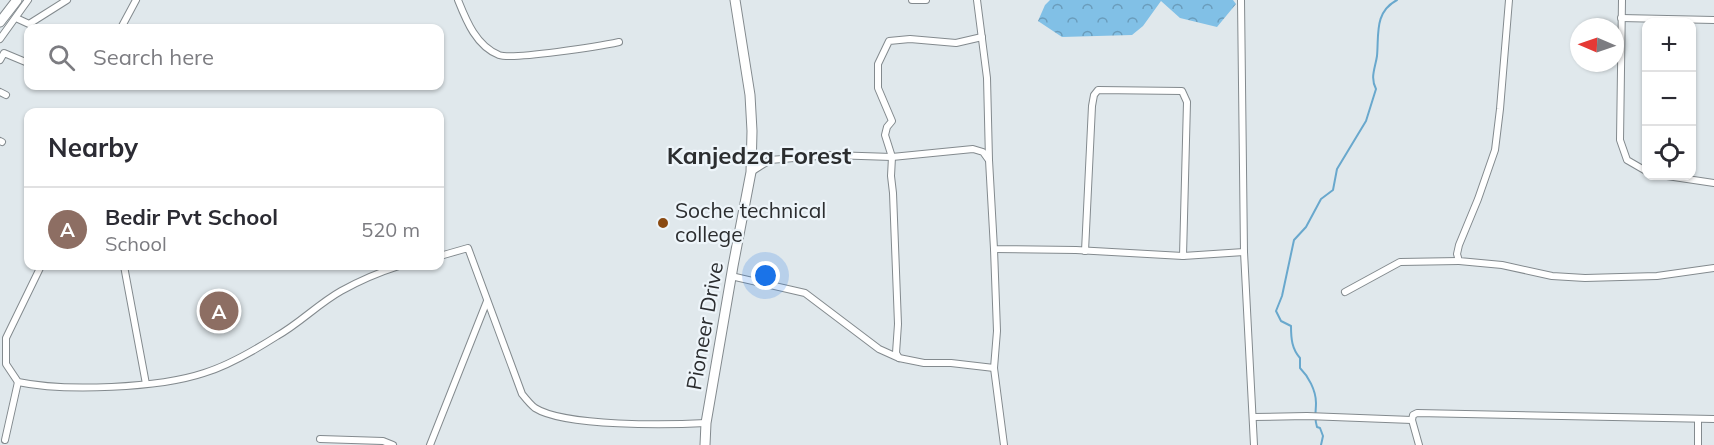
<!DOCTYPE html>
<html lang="en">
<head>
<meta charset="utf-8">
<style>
	:root { --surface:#fff; --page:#f7f7f7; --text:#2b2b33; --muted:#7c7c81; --line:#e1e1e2; --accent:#2563eb }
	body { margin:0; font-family:Mulish,sans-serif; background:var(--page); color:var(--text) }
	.controls { position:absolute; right:18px; top:18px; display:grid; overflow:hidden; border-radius:12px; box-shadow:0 2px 4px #0004 }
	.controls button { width:54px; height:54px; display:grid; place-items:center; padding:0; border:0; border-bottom:2px solid var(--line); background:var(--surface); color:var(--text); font:30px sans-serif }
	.compass { position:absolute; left:1570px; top:18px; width:54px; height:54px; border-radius:50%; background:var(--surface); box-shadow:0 2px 4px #0004; rotate:272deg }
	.you { position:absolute; left:766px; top:276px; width:21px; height:21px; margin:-15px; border:4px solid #fff; border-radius:50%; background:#1a73e8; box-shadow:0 0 0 9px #1a73e833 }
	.badge { display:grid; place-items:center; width:39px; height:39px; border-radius:50%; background:var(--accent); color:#fff; font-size:20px; font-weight:700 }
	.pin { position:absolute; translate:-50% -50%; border:3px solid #fff; box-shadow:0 2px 6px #0006 }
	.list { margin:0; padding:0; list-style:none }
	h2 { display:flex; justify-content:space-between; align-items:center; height:78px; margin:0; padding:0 24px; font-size:26px }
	h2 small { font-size:20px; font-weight:400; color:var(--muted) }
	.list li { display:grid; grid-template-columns:39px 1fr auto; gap:18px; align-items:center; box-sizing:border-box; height:84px; padding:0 24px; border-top:2px solid var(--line) }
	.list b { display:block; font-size:22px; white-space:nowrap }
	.list p { margin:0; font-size:20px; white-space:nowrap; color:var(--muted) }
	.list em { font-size:20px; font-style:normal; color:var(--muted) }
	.icon { flex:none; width:33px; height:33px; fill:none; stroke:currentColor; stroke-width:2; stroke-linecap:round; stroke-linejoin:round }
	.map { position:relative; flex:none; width:1714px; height:445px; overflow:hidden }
	.search { position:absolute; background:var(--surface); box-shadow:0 2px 4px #0004; left:24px; top:24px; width:420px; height:66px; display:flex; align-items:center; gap:15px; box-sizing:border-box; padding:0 21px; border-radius:12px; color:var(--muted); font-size:22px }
	.panel { position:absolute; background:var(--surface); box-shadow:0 2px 4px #0004; left:24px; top:108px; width:420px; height:162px; border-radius:12px }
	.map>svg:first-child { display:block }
	.forest { fill:url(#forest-crowns) }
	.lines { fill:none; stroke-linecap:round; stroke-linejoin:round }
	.stream { stroke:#69a8cd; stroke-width:2 }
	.street-casing { stroke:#838a8e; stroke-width:8 }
	.secondary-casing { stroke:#838a8e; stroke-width:11 }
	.street { stroke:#fff; stroke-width:6 }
	.secondary { stroke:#fff; stroke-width:9 }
	.poi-dot { fill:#8a4a12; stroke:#eef5fa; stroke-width:2 }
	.labels { text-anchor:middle; stroke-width:4.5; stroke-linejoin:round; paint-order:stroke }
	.poi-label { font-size:21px; fill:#2b2d2f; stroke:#eef5fa; text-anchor:start }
	.street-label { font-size:21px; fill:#2b2d2f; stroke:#eef5fa }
	.quarter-label { font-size:24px; font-weight:bold; fill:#2b2d2f; stroke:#eef5fa }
</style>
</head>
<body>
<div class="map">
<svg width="1714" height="445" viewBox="0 0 1714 445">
	<defs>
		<pattern id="forest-crowns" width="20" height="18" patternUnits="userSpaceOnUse" patternTransform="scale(1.5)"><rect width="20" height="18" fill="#81c0e6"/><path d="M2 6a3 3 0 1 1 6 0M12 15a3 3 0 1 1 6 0" fill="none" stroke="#6a9cbb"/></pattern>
	</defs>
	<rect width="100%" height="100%" fill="#e0e8ec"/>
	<path class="forest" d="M1050 0H1233L1236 4 1217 27 1180 18 1161 1 1143 26 1132 35 1062 37 1038 21 1045 5Z"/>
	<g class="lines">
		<path class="stream" d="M1321 445 1323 436 1320 428 1317 427C1314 418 1316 412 1316 403 1316 390 1308 376 1300 368V358C1292 349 1291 339 1291 326L1281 321 1276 311 1282 296 1294 240 1306 227 1321 199 1333 190 1337 169 1366 121 1376 89C1370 77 1375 69 1377 56 1379 35 1374 12 1397 0"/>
		<g class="street-casing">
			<g id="street">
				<path d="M458 0C466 20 476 46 499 55 513 60 601 46 619 42"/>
				<path d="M912 0H926"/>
				<path d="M977 0 987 78 989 160 994 249 1076 250 1183 256 1244 252 1241 0"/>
				<path d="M1509 0 1500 109 1495 150 1478 199 1459 245 1457 254 1459 261 1502 265 1552 276 1585 278 1657 276 1714 268"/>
				<path d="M1622 0 1620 140 1627 160 1646 171"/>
				<path d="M16 18 29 24 67 0"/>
				<path d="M1621 18 1714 20"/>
				<path d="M121 28 136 0"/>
				<path d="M982 37 956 43 910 39 889 41 878 64V88L892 121 887 127 885 135 892 157 891 176 893 193 898 324 896 353 899 358 924 363H951L994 368"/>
				<path d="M0 39 28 0"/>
				<path d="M0 60 4 53 28 63"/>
				<path d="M0 92 6 95"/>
				<path d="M0 141 2 142"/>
				<path d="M751 172 770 160 831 155 892 157 973 149 983 152 988 159"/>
				<path d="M1667 176 1714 183"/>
				<path d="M994 249 997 331 994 368 1004 445"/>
				<path d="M1085 251 1092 106 1094 95 1098 90 1182 91 1187 102 1183 256"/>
				<path d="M1244 252 1254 445"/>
				<path d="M440 256 468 248 522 394C526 399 531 405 535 408 565 427 670 425 706 423"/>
				<path d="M41 266 6 338V364L18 382C65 392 159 388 204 373 230 365 255 350 277 336 300 323 318 304 341 291 359 281 380 272 399 266"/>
				<path d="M124 266 146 384"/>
				<path d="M731 276 805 293 879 349 899 358"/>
				<path d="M1345 292 1400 262 1459 261"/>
				<path d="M1253 417 1307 416 1412 420"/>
				<path d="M1698 419V445"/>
				<path d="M320 439 383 441 393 445"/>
				<path d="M5 440 18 382"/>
				<path d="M430 445 487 301"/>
				<path d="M1419 445 1412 420 1413 415 1417 413 1714 419"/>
			</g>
		</g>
		<g class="secondary-casing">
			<g id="secondary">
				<path d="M0 22 17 0"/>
				<path d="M705 445 706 423 733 266 751 172 752 131 750 95 735 0"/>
			</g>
		</g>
		<use href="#street" class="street"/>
		<use href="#secondary" class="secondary"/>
	</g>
	<circle class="poi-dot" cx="663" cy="223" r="6"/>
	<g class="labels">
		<g class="poi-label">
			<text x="675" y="218">Soche technical<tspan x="675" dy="24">college</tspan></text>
		</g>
		<g class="street-label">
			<text transform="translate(705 326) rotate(-80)" y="7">Pioneer Drive</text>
		</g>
		<g class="quarter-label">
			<text x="759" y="164">Kanjedza Forest</text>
		</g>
	</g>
</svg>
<div class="controls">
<button>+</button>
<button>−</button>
<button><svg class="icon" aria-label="locate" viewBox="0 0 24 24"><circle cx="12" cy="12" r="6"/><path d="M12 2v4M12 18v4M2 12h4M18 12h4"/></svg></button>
</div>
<svg class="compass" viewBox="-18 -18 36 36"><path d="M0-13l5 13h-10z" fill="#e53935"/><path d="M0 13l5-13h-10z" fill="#7c7c81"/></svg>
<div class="you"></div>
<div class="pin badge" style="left:219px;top:311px;background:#8d6e63">A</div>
<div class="search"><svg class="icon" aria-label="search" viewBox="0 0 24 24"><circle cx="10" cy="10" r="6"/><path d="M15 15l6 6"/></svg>Search here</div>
<section class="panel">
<h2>Nearby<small></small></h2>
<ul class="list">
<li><span class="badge" style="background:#8d6e63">A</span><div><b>Bedir Pvt School</b><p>School</p></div><em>520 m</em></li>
</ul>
</section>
</div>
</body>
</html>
